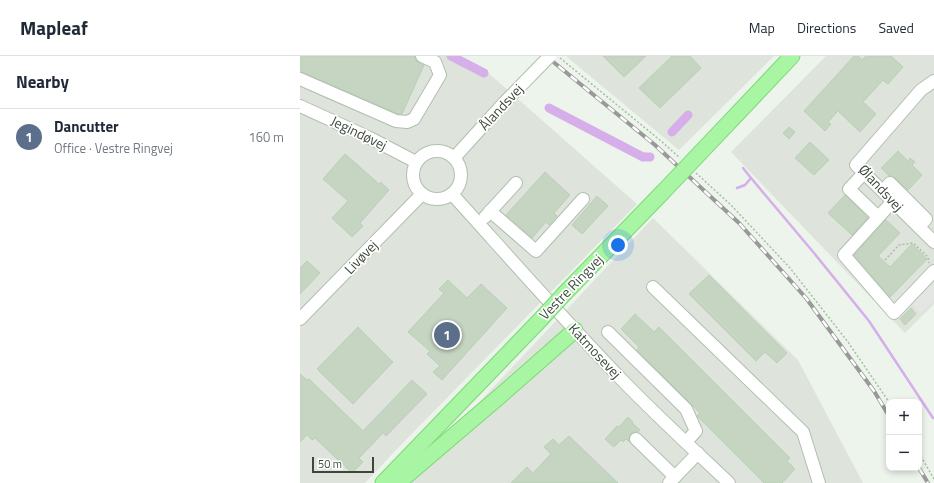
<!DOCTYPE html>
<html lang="en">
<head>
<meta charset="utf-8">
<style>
	:root { --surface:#fff; --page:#f6f6f7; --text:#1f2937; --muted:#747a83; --line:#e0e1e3; --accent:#597e34 }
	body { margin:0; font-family:"Titillium Web",sans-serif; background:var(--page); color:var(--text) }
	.controls { position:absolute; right:12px; bottom:12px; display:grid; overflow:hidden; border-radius:8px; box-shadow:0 2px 6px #0003 }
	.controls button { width:36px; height:36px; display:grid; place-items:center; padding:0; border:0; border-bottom:1px solid var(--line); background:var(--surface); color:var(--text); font:20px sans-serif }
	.scale { position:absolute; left:12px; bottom:10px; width:62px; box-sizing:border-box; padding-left:4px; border:2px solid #3c483a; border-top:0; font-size:11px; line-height:14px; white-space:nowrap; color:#3c483a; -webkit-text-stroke:3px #fff; paint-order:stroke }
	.you { position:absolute; left:318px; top:189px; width:14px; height:14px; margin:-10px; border:3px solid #fff; border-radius:50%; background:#1a73e8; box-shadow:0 0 0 6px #1a73e833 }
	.badge { display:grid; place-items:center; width:26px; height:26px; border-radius:50%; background:var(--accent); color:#fff; font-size:13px; font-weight:700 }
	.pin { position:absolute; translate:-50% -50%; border:2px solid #fff; box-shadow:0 1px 4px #0006 }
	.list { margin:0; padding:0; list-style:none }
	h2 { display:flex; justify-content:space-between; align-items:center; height:52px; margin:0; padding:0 16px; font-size:17px }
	h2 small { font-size:13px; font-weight:400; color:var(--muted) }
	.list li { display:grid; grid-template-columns:26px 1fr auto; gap:12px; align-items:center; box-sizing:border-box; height:56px; padding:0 16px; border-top:1px solid var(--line) }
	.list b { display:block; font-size:15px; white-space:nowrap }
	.list p { margin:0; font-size:13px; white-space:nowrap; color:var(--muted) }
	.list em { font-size:13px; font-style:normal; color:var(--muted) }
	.map { position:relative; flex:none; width:634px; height:427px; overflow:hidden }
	header { display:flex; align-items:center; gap:24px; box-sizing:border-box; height:56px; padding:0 20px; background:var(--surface); border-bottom:1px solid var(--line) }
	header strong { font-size:19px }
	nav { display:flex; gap:22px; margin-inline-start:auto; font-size:14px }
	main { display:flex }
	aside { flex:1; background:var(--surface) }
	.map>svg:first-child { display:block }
	.industrial { fill:#dee4dc }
	.parking { fill:#e3e6e2 }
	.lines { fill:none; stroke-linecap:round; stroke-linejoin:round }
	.stream { stroke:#d5aeea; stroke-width:2.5 }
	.canal { stroke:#d5aeea; stroke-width:9 }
	.building { fill:#c5d5c2; stroke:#b9cfb6 }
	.minor-casing { stroke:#b0bfaf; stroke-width:14 }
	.major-casing { stroke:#7bd974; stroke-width:17 }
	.path { stroke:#a5bfa1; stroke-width:1.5; stroke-dasharray:2 2; stroke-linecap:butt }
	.minor { stroke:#fff; stroke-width:12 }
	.major { stroke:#a8f5a3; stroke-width:15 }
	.rail-casing { stroke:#999; stroke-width:4 }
	.rail { stroke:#fff; stroke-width:2.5; stroke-dasharray:8; stroke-linecap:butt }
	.minor-bridge-casing { stroke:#b0bfaf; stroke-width:14; stroke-linecap:butt }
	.major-bridge-casing { stroke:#7bd974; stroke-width:17; stroke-linecap:butt }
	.minor-bridge { stroke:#fff; stroke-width:12 }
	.major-bridge { stroke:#a8f5a3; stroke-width:15 }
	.labels { text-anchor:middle; stroke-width:3.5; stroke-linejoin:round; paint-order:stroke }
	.street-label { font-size:14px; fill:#3c483a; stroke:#fff }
</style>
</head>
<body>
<header>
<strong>Mapleaf</strong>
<nav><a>Map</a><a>Directions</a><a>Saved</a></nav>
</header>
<main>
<aside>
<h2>Nearby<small></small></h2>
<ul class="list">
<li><span class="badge" style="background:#5c6f8a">1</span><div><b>Dancutter</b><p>Office · Vestre Ringvej</p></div><em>160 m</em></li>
</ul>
</aside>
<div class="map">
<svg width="634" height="427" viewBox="0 0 634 427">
	<rect width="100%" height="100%" fill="#ecf4eb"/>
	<g class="industrial">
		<path d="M0 0H158L185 14 337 148 95 395 65 427H0Z"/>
		<path d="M268 0H474L379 94 267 1Z"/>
		<path d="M526 0H634V248L605 277 431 96Z"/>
		<path d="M353 162 498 304 563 427H103Z"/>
	</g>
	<path class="parking" d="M634 221V244L621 257 610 246Z"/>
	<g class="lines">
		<g class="stream">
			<path d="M451 122 514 197 569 265 633 362H634"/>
			<path d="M437 132 445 129 451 122 443 112"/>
		</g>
		<g class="canal">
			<path d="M151 0 184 17"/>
			<path d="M249 52 343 101H350"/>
			<path d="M372 76 388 59"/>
		</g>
	</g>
	<g class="building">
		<path d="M0 0H114L116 5 124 9 102 58H98L0 15Z"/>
		<path d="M303 0H346L324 21Z"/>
		<path d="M372 0H390L401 12 360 52 339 32Z"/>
		<path d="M554 0H558L562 4 566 0H591L603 11 588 28 583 24 563 46 576 58 560 76 538 55 528 66 531 68 525 75 504 55Z"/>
		<path d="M489 71 495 76 489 83 483 77Z"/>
		<path d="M510 86 529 104 514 119 495 102Z"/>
		<path d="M598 95 608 105 610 102 615 106 612 109 622 119 608 134 595 122 592 120H589L581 112Z"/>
		<path d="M45 98 79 128 81 126 89 134 60 167 63 170 52 181 32 162 48 145 23 123Z"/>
		<path d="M245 116 270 139 254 157 257 160 249 169 246 166 232 182 206 159Z"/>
		<path d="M545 139 568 162 552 179 528 157Z"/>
		<path d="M297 140 308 150 282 178 272 169Z"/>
		<path d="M586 164 600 177 578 200 590 211 612 188 627 203 590 241 554 199Z"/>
		<path d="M7 205 20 217 0 238V212Z"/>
		<path d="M409 219 487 297 477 307 465 296 456 305 389 238Z"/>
		<path d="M148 224 167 242 181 228 207 252 142 324 133 316 140 310 127 298 130 295 108 276 144 237 139 233Z"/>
		<path d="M611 252 616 258 605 269 600 263Z"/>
		<path d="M335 258 354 276 359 271 490 402 487 405 495 413 482 427H464L397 360 400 357 337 294 339 291 321 273Z"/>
		<path d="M58 271 93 306 53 348 17 313Z"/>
		<path d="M0 318 7 324 9 323 63 375 112 324 127 338 86 380 83 377 59 402 63 406 52 417 15 382 12 384 7 379 0 386Z"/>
		<path d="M328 361 333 366 332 367 340 374 338 376H334L330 378 329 382V386L326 383 323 386 321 384 314 391 305 383 317 370 319 371Z"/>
		<path d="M269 380 318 427H211L227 411 233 417 251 398 244 391 253 383 259 389Z"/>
	</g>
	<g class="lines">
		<g class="minor-casing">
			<g id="minor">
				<path d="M0 23 96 65 107 66 114 63 140 19 135 6 122 0"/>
				<path d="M634 25 621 34 556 109 634 186"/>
				<path d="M0 50 68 81 116 106"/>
				<circle cx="137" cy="119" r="24"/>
				<path d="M154 102 202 49 242 8"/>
				<path d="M564 117 549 133 574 157"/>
				<path d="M583 135 590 127 626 163 619 171"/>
				<path d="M152 138C209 201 265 265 324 326 358 361 394 394 429 427"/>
				<path d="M593 145 544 199 594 257 634 215"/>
				<path d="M190 155 236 195 283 143"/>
				<path d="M185 161 216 127"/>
				<path d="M353 231 503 376 519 427"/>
				<path d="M0 263 122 138"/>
				<path d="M308 276 386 353 396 375 386 386"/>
				<path d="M336 383 375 421"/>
				<path d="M369 427 398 397"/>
			</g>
		</g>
		<g class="major-casing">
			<g id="major">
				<path d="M401 96 492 0"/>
				<path d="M265 237 362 137"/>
				<path d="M83 427 242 262"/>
				<path d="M98 427 200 340 275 274"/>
			</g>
		</g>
		<g class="path">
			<path d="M260 2 361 85 380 102"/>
			<path d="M396 117 431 149 490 212 548 286 589 346"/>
			<path d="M585 204 599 189 613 187 628 201 629 207"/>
			<path d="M619 397 634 423"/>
		</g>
		<use href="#minor" class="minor"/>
		<use href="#major" class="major"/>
		<g class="rail-casing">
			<g id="rail">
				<path d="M246 0 355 89 439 167 506 242 574 335 589 360"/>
				<path d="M619 412 628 427"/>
			</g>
		</g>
		<use href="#rail" class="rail"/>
		<g class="minor-bridge-casing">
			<path id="minor-bridge" d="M242 8 250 0"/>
		</g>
		<g class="major-bridge-casing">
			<g id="major-bridge">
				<path d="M362 137 401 96"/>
				<path d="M242 262 265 237"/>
			</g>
		</g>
		<use href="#minor-bridge" class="minor-bridge"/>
		<use href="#major-bridge" class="major-bridge"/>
	</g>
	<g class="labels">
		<g class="street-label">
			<text transform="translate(201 51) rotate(-47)" y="5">Ålandsvej</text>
			<text transform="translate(59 77) rotate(26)" y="5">Jegindøvej</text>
			<text transform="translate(581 132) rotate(47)" y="5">Ølandsvej</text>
			<text transform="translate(61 201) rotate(-46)" y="5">Livøvej</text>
			<text transform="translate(271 231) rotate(-46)" y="5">Vestre Ringvej</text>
			<text transform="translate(295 295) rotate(47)" y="5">Katmosevej</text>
		</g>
	</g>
</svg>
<div class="controls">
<button>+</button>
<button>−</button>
</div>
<div class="scale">50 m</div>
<div class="you"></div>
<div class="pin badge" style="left:147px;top:279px;background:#5c6f8a">1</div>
</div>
</main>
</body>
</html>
